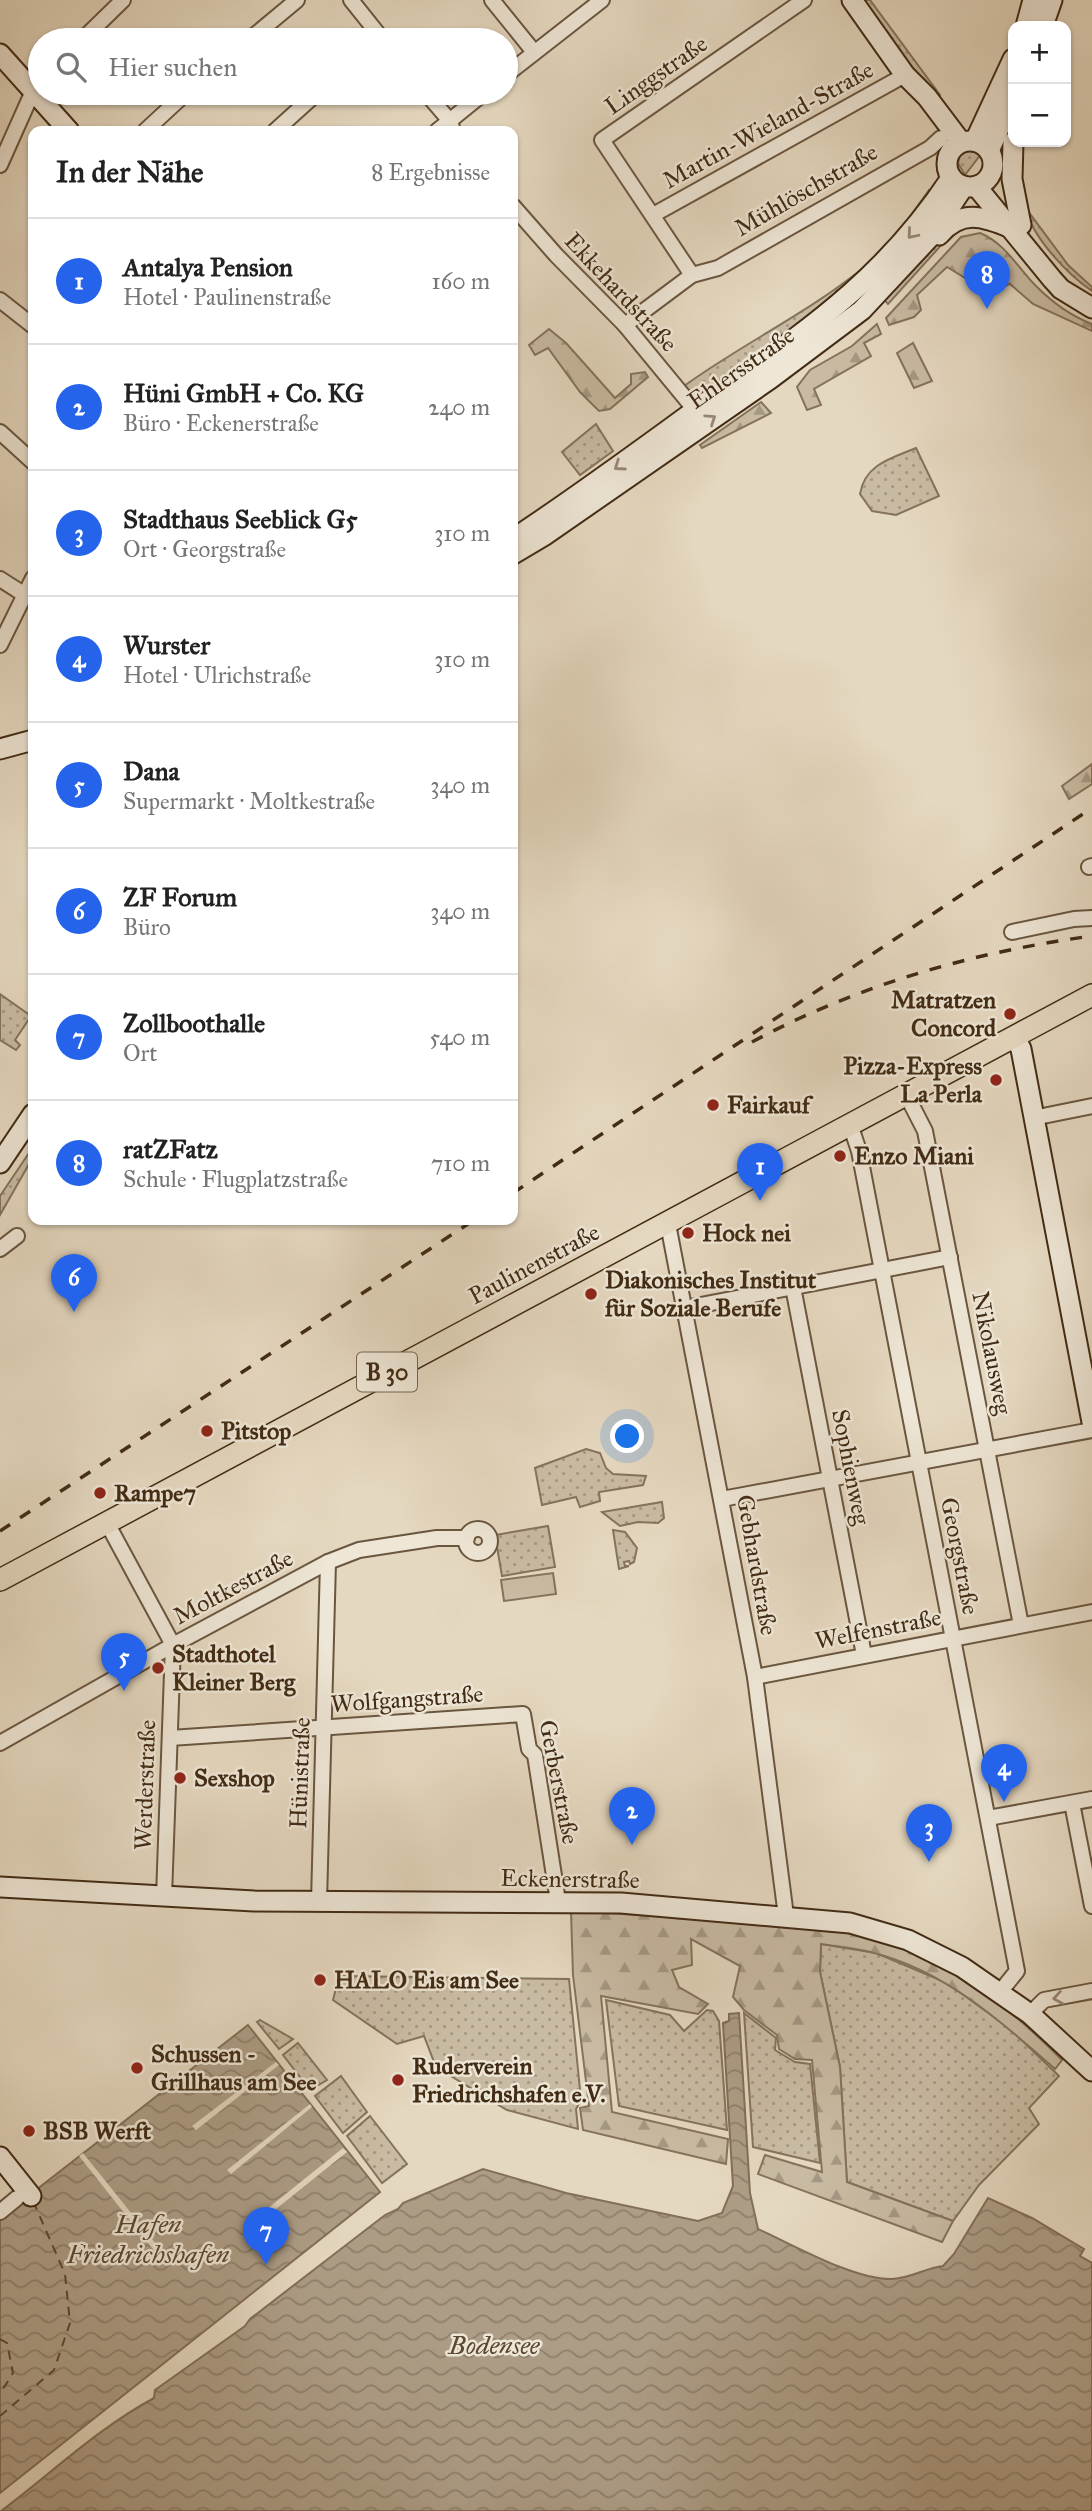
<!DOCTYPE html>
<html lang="de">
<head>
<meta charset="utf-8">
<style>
	:root { --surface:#fff; --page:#f2f2f2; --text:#222; --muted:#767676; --line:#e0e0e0; --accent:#2563eb }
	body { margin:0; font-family:"IM FELL Great Primer",serif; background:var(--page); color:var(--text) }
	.controls { position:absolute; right:21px; top:21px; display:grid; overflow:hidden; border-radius:14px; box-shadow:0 2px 5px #0004 }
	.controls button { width:63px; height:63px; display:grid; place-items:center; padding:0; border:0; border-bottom:2px solid var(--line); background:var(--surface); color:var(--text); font:35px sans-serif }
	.you { position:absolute; left:628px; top:1437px; width:24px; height:24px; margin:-18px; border:5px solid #fff; border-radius:50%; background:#1a73e8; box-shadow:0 0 0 10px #1a73e833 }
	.badge { display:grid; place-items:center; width:46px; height:46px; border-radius:50%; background:var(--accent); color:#fff; font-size:23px; font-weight:700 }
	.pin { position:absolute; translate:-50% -58px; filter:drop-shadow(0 2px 4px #0008) }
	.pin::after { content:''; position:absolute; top:37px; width:24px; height:21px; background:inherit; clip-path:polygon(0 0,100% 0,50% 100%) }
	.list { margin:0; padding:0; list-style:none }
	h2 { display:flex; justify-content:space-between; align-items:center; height:91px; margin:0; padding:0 28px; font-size:30px }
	h2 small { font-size:23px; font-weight:400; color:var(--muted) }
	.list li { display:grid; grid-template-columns:46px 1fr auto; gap:21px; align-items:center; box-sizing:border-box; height:126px; padding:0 28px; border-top:2px solid var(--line) }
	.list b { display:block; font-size:26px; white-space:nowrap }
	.list p { margin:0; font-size:23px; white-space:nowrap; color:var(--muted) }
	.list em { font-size:23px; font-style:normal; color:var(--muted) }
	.icon { flex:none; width:38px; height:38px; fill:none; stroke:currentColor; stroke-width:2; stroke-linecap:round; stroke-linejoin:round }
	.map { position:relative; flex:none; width:1092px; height:2511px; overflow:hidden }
	.search { position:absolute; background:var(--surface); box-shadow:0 2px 5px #0004; left:28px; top:28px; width:490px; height:77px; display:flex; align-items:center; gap:18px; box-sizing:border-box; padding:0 24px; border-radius:38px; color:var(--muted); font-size:26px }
	.panel { position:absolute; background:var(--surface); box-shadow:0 2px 5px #0004; left:28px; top:126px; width:490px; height:1099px; border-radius:14px }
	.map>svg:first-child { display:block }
	.grass { fill:url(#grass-dots); stroke:#85735c; stroke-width:2 }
	.forest { fill:url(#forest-firs); stroke:#85735c; stroke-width:2 }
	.pitch { fill:#c9bba3; stroke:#85735c; stroke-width:2 }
	.water { fill:url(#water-waves); stroke:#826f58; stroke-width:2 }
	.pier { fill:#e5d8c0 }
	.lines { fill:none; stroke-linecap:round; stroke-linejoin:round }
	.ferry { stroke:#5c4830; stroke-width:2; stroke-dasharray:9 7; stroke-linecap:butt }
	.street-casing { stroke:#6a563f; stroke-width:18 }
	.secondary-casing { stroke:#412b14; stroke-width:23 }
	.primary-casing { stroke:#412b14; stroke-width:24 }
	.street { stroke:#eee6d6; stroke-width:14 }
	.secondary { stroke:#eee6d6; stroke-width:19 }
	.primary { stroke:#e5d8c0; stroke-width:21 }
	.rail { stroke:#412b14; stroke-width:3.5; stroke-dasharray:12 12; stroke-linecap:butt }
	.oneway { stroke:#988875 }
	.poi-dot { fill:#8f2418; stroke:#eee6d6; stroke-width:2.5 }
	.labels { text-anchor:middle; stroke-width:5; stroke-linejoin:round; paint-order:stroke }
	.shield { fill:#eee6d6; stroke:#75634e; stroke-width:2 }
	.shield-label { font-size:23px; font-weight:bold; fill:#412b14 }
	.street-label { font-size:24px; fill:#412b14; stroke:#eee6d6 }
	.poi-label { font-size:24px; font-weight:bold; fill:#412b14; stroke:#eee6d6; text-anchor:start }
	.water-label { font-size:26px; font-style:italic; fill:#5c4830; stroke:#eee6d6 }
</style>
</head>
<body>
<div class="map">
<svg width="1092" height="2511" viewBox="0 0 1092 2511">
	<defs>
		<pattern id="grass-dots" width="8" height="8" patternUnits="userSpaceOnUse" patternTransform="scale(1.75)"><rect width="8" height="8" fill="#c9bba3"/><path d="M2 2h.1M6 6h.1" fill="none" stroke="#a59884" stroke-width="1.8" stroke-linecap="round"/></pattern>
		<pattern id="forest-firs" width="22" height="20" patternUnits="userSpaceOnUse" patternTransform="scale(1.75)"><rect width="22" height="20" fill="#c9bba3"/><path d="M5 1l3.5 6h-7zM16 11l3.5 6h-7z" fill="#a59884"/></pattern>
		<pattern id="water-waves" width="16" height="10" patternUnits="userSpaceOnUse" patternTransform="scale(1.75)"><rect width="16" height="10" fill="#ad9d86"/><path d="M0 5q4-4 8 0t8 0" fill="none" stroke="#8e806c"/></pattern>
	</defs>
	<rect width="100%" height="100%" fill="#e5d8c0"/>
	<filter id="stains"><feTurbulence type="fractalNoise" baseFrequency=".00286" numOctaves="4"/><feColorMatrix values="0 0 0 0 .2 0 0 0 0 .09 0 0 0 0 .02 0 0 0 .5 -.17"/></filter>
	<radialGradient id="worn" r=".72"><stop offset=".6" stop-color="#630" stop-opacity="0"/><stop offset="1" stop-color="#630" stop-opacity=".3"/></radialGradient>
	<g class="grass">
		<path d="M862 0H870L940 95 939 99 914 70Z"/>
		<path d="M967 150 981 154 965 175 958 163 960 155Z"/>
		<path d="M929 190 934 194 840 297 703 393 691 392 684 386C742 344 808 313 863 268 889 248 910 217 929 190Z"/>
		<path d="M1025 207 1068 265 1092 287V291C1067 274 1032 237 1025 207Z"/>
		<path d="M954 231 888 304 884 299 932 247Z"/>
		<path d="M596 424 613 451 580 475 562 452Z"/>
		<path d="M916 448 939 496 896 515 872 511 860 494C865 464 892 458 916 448Z"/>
		<path d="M0 994 31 1016 15 1040 20 1045 16 1050 0 1040Z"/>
		<path d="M33 1147V1157L0 1215V1196Z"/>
		<path d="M586 1449 600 1453 606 1468 613 1474 646 1476 643 1485 599 1492 600 1501 580 1507 576 1497 542 1505 535 1468Z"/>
		<path d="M662 1502 664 1518 658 1523 638 1522 620 1526 602 1512Z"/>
		<path d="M548 1526 555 1567 502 1576 495 1535Z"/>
		<path d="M613 1530 625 1532 637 1548 634 1562 630 1564 629 1561 624 1562 625 1566H629L619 1569Z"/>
		<path d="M821 1944 876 1953 947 1983 1009 2028 1059 2076 1029 2108 1039 2124 979 2185 953 2221 847 2182 840 2067 820 1972Z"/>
		<path d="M339 1976 569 1979 581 2100 576 2109 578 2129 507 2110 436 2067 424 2036 397 2044 333 2000Z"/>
		<path d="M606 2000 670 2015 684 2031 707 2010 713 2011 719 2021 727 2130 619 2106Z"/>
		<path d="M744 2013 776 2038 775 2050 795 2062 810 2064 820 2163 753 2147Z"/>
		<path d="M260 2020 293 2039 279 2049 257 2022Z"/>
		<path d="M298 2043 327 2080 310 2090 283 2055Z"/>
		<path d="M341 2076 367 2112 343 2133 315 2096Z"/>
		<path d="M370 2116 407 2164 382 2183 347 2136Z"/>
	</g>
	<g class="forest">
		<path d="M980 233C1005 243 1018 268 1036 286 1052 302 1071 316 1092 324V331L1033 304 1010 284 988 292 947 267 917 295 921 310 914 317 889 325 886 318 961 237Z"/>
		<path d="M877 324 881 334 864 343 871 356 814 389 821 405 807 410 797 387 810 370 852 346Z"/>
		<path d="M549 329 566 343 615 398 631 384V374L645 372 648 377 610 409 599 411 580 392 548 348 535 355 529 345Z"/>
		<path d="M913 343 932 381 914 388 897 353Z"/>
		<path d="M761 402 771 413 702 448 700 445Z"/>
		<path d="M1092 764V784L1069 799 1062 786Z"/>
		<path d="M571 1911C642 1915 712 1920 783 1927 815 1930 852 1931 882 1941 953 1963 1011 2008 1062 2060L1055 2069C1002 2022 945 1971 874 1953 857 1948 839 1947 821 1944L820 1972 840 2067 847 2182 953 2221 942 2242 758 2174 765 2155 822 2172 812 2060 795 2059 779 2049 777 2035 744 2010 733 1997 740 1966 691 1939 692 1965 672 1970 679 1987 708 2004 698 2014 601 1996 612 2112 728 2139 726 2164 583 2130 580 2108 589 2106 573 1975Z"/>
	</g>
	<path class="pitch" d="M553 1573 556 1594 504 1601 501 1580Z"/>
	<g class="water">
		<path d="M739 2013 750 2193 758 2229C794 2245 852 2279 891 2279 910 2279 925 2268 943 2266L954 2254 988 2198 1032 2218 1084 2249 1080 2256 1092 2263V2511H1C54 2471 97 2429 154 2398L155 2390 245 2326 250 2319 385 2215 398 2209 403 2203 483 2169 566 2193 698 2221 722 2213 733 2186 723 2023 729 2021V2014Z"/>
		<path d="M248 2025 380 2192 0 2493V2218Z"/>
	</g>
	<g class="pier">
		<path d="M276 2062 279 2065 196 2130 192 2126Z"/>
		<path d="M310 2104 312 2107 231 2174 227 2170Z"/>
		<path d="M343 2148 347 2152 266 2217 262 2213Z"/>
		<path d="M83 2153 168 2259 163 2262 79 2156Z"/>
	</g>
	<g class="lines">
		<g class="ferry">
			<path d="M0 2339 7 2343 13 2373 0 2394"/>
			<path d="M0 2416 54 2370 70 2323 65 2274 34 2203"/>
		</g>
		<g class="street-casing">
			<g id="street">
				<path d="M351 0 383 40"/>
				<path d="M492 0 534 52"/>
				<path d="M82 40 123 0"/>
				<path d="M249 40 297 0"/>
				<path d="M506 75 602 0"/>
				<path d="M426 93 450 121 453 131"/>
				<path d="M145 131 186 93"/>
				<path d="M275 131 317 93"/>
				<path d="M437 131 484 93"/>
				<path d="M0 165 33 91 40 83"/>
				<path d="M513 206 556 255 625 325 695 410"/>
				<path d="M653 215 905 75"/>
				<path d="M692 275 602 140 804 0"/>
				<path d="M0 300 33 326"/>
				<path d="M625 325 692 275 718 268 930 148 941 138"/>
				<path d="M0 432 33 462"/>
				<path d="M0 579 25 595"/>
				<path d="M0 645 33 578"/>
				<path d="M1089 867 1092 866"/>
				<path d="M1012 932 1074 919 1092 918"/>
				<path d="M906 1094 925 1131 1021 1625"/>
				<path d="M1033 1118 1092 1106"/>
				<path d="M850 1124 859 1151 1017 1971 1000 1992"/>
				<path d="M668 1224 755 1677 786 1916"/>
				<path d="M0 1249 17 1236"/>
				<path d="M793 1287 864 1655"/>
				<path d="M685 1308 950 1257"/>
				<path d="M722 1499 1092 1430"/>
				<path d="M107 1523 173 1645 164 1897"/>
				<circle cx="478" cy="1541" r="12"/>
				<path d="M755 1677 1092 1612"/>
				<path d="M170 1738 523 1714 529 1749 535 1755 558 1901"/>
				<path d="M0 1743 173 1645 328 1562 359 1550 437 1538H467"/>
				<path d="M1072 1803 1092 1906"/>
				<path d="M988 1818 1092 1799"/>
				<path d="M319 1902 328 1562"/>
				<path d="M1030 2014 1044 2000 1092 1991"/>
				<path d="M0 2212 17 2198"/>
			</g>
		</g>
		<g class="secondary-casing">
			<g id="secondary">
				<path d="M852 0 905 75 927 97 961 142"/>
				<path d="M1026 26 1033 0"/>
				<path d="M1043 26 1052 0"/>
				<path d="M0 54 69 131"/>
				<circle cx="970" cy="164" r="23"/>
				<path d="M975 141 1013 59"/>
				<path d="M1013 142 1012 179 1021 225"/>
				<path d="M989 151 1013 97"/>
				<path d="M976 186 1052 279 1061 289 1092 308"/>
				<path d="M939 235C961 209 983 216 1011 228"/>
				<path d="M513 539C577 497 639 451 701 406 801 334 881 284 951 178"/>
				<path d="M513 554 545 535 770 379 862 310 931 236 964 186"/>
				<path d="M0 749 33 740"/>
				<path d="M1015 1037 1021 1049 1092 1422"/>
				<path d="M0 1163 33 1114"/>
				<path d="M0 1887 254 1901 621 1903 850 1923 908 1940 962 1967 1030 2014 1092 2071"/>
				<path d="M0 2157 31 2196"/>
			</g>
		</g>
		<g class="primary-casing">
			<path id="primary" d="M0 1580 1092 995"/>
		</g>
		<use href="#street" class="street"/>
		<use href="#secondary" class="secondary"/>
		<use href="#primary" class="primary"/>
		<g class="rail">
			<path d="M752 1042C858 985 973 952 1092 936"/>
			<path d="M513 1193 1092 808"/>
			<path d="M0 1531 474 1220"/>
		</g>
	</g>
	<defs><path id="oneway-chevron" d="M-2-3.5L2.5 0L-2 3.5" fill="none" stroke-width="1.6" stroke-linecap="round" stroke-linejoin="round" transform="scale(1.75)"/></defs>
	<g class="oneway">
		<use href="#oneway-chevron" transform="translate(912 234) rotate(130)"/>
		<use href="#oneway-chevron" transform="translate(711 419) rotate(-34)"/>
		<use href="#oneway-chevron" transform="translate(619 466) rotate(145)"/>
		<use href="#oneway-chevron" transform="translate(1058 1998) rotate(170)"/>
	</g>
	<g class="poi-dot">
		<circle cx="1010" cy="1014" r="7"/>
		<circle cx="996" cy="1080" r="7"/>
		<circle cx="713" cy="1105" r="7"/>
		<circle cx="840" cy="1156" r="7"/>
		<circle cx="688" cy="1233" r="7"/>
		<circle cx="591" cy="1294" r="7"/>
		<circle cx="207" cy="1431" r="7"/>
		<circle cx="100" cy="1493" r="7"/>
		<circle cx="158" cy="1668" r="7"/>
		<circle cx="180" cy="1778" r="7"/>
		<circle cx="320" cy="1980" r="7"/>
		<circle cx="137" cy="2068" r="7"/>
		<circle cx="398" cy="2080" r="7"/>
		<circle cx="29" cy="2131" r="7"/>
	</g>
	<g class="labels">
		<rect class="shield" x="357" y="1352.5" width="60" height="39" rx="5"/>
		<g class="shield-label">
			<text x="387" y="1380">B 30</text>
		</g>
		<g class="street-label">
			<text transform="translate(656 75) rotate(-35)" y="8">Linggstraße</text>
			<text transform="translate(768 125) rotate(-29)" y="8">Martin-Wieland-Straße</text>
			<text transform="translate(806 190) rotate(-30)" y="8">Mühlöschstraße</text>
			<text transform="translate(621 292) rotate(47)" y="8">Ekkehardstraße</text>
			<text transform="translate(741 368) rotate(-35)" y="8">Ehlersstraße</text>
			<text transform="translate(534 1264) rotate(-28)" y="8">Paulinenstraße</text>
			<text transform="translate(992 1353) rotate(79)" y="8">Nikolausweg</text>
			<text transform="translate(851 1467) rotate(79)" y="8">Sophienweg</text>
			<text transform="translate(960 1556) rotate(79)" y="8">Georgstraße</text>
			<text transform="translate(757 1565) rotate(80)" y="8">Gebhardstraße</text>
			<text transform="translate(233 1587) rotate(-28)" y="8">Moltkestraße</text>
			<text transform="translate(878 1629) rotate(-11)" y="8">Welfenstraße</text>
			<text transform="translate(407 1699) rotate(-4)" y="8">Wolfgangstraße</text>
			<text transform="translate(300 1773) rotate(-88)" y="8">Hünistraße</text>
			<text transform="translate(559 1782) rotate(79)" y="8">Gerberstraße</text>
			<text transform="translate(145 1785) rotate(-88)" y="8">Werderstraße</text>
			<text transform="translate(570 1879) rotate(1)" y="8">Eckenerstraße</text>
		</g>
		<g class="poi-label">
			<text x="996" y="1008" text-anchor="end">Matratzen<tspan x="996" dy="28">Concord</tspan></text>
			<text x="982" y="1074" text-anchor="end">Pizza-Express<tspan x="982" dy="28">La Perla</tspan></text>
			<text x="727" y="1113">Fairkauf</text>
			<text x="854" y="1164">Enzo Miani</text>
			<text x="702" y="1241">Hock nei</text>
			<text x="605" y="1288">Diakonisches Institut<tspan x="605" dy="28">für Soziale Berufe</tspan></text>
			<text x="221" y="1439">Pitstop</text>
			<text x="114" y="1501">Rampe7</text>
			<text x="172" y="1662">Stadthotel<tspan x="172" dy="28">Kleiner Berg</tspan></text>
			<text x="194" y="1786">Sexshop</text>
			<text x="334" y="1988">HALO Eis am See</text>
			<text x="151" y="2062">Schussen -<tspan x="151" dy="28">Grillhaus am See</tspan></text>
			<text x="412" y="2074">Ruderverein<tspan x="412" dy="28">Friedrichshafen e.V.</tspan></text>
			<text x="43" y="2139">BSB Werft</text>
		</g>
		<g class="water-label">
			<text x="148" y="2233">Hafen<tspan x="148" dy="30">Friedrichshafen</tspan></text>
			<text x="494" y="2354">Bodensee</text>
		</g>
	</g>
	<rect width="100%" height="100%" filter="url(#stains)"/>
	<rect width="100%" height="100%" fill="url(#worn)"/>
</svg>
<div class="controls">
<button>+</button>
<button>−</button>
</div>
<div class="you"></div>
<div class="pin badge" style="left:760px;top:1201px">1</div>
<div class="pin badge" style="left:632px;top:1845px">2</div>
<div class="pin badge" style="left:929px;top:1862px">3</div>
<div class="pin badge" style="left:1004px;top:1802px">4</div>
<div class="pin badge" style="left:124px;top:1691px">5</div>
<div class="pin badge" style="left:74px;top:1312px">6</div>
<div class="pin badge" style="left:266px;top:2265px">7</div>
<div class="pin badge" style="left:987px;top:309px">8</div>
<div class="search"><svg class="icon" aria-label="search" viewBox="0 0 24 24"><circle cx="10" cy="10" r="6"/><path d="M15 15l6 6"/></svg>Hier suchen</div>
<section class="panel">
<h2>In der Nähe<small>8 Ergebnisse</small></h2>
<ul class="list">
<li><span class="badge">1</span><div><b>Antalya Pension</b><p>Hotel · Paulinenstraße</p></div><em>160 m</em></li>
<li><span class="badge">2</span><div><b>Hüni GmbH + Co. KG</b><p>Büro · Eckenerstraße</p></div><em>240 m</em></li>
<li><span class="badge">3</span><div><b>Stadthaus Seeblick G5</b><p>Ort · Georgstraße</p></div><em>310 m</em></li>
<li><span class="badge">4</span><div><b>Wurster</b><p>Hotel · Ulrichstraße</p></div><em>310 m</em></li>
<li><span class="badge">5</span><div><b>Dana</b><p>Supermarkt · Moltkestraße</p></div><em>340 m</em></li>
<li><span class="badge">6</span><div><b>ZF Forum</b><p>Büro</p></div><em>340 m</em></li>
<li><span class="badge">7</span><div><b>Zollboothalle</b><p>Ort</p></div><em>540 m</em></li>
<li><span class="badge">8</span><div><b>ratZFatz</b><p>Schule · Flugplatzstraße</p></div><em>710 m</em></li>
</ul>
</section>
</div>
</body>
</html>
